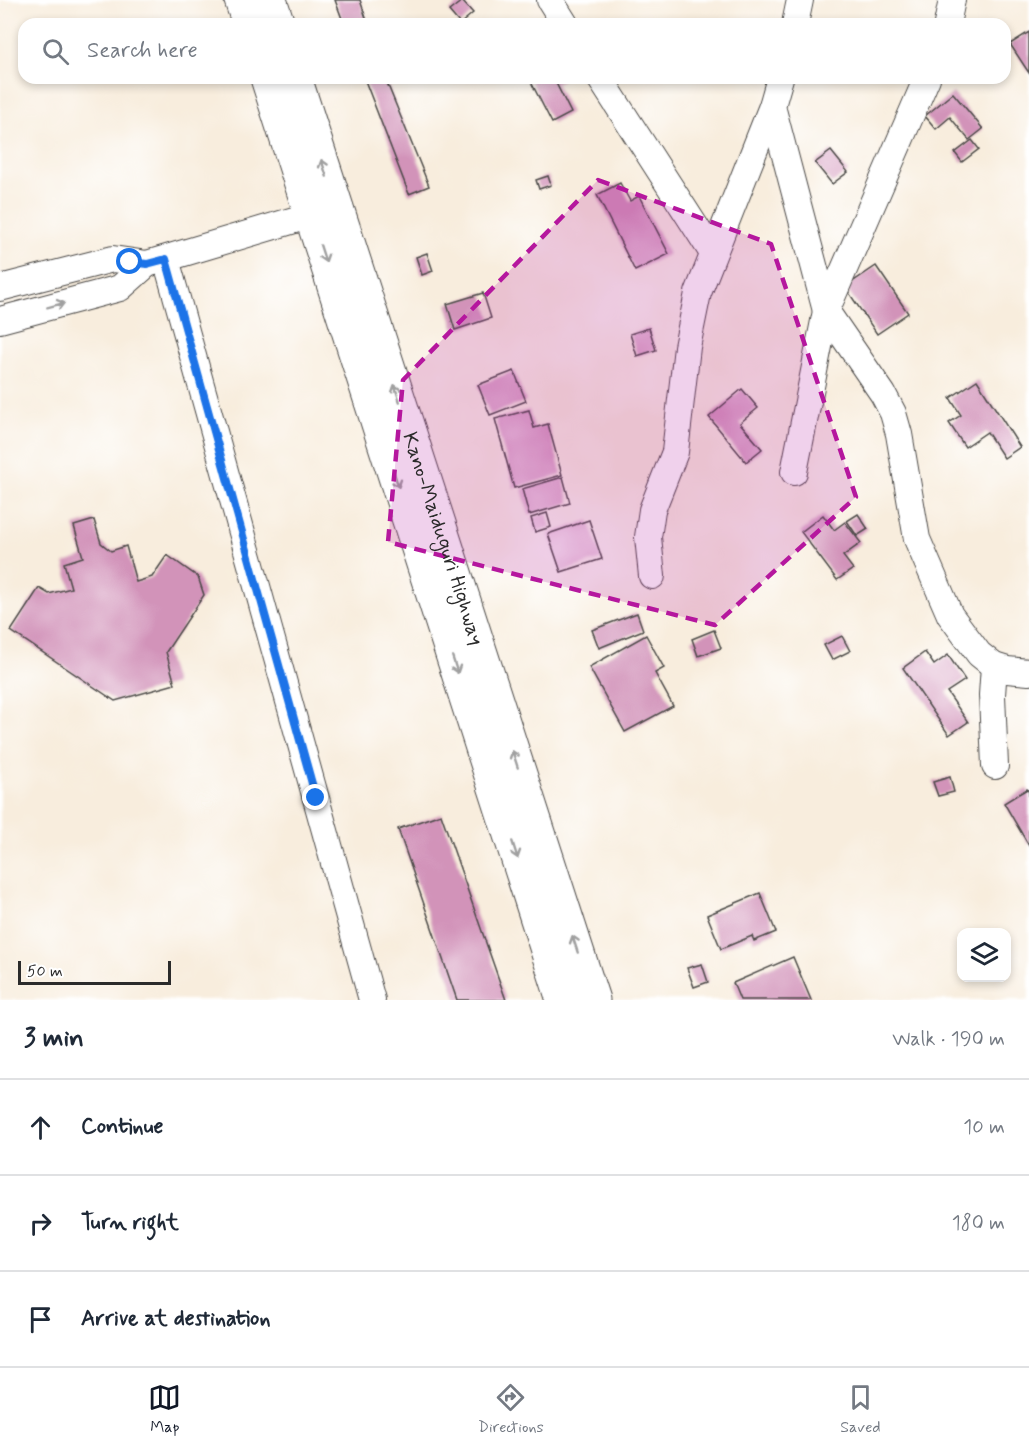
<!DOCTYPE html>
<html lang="en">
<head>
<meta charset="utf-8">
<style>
	:root { --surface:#fff; --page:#f6f6f7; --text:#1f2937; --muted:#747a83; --line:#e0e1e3; --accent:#111827 }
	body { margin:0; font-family:Mynerve,sans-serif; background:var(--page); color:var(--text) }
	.controls { position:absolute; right:18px; bottom:18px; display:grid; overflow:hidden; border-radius:12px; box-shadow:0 3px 9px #0003 }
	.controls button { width:54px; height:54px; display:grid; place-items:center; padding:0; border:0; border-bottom:2px solid var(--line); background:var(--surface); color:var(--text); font:30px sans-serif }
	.scale { position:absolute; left:18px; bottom:15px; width:153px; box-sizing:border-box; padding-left:6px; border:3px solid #2b2b2b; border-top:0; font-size:16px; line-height:21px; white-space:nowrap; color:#2b2b2b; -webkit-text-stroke:4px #fff; paint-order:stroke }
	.stop { position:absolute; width:18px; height:18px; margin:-14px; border:4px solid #1a73e8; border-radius:50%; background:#fff }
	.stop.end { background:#1a73e8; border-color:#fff; box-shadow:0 2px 6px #0008 }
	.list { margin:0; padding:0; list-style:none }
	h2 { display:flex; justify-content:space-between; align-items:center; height:78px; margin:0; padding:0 24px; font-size:26px }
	h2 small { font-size:20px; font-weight:400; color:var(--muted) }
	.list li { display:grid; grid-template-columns:39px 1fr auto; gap:18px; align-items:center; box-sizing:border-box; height:96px; padding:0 24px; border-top:2px solid var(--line) }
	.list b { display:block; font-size:22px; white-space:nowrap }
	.list em { font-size:20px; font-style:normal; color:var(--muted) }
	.icon { flex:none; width:33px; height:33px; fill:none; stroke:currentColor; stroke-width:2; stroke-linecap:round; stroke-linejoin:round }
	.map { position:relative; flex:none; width:1029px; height:1000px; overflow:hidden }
	.search { position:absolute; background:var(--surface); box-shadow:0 3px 9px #0003; left:18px; right:18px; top:18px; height:66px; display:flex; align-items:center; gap:15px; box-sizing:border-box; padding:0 21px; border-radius:18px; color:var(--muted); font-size:22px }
	.sheet { height:366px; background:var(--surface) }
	nav { display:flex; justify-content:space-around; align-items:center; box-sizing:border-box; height:84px; border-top:2px solid var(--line); background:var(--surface); font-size:16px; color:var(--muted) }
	nav a { display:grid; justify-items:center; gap:3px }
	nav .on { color:var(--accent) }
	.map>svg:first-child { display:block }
	.building { fill:#d293b9 }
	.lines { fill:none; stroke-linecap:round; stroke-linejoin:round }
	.minor-casing { stroke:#4a4846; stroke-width:28 }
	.highway-casing { stroke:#4a4846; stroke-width:35 }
	.minor { stroke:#fff; stroke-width:26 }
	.highway { stroke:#fff; stroke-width:33 }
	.oneway { stroke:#a0a0a0 }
	.route { stroke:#1a73e8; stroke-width:8 }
	.marked { fill:#b5179e; fill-opacity:0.2; stroke:#b5179e; stroke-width:4.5; stroke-dasharray:12 8; stroke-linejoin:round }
	.labels { text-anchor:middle; stroke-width:4.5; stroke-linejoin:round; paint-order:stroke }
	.street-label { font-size:21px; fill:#2b2b2b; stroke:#fff }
</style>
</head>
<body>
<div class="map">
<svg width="1029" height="1000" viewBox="0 0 1029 1000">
	<rect width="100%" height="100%" fill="#fff"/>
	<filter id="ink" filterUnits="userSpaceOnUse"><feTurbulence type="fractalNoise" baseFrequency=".0167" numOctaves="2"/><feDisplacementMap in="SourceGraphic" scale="12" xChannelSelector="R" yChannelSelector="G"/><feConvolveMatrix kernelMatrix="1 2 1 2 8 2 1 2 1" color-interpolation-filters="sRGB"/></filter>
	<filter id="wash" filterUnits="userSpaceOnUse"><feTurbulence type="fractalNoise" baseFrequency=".008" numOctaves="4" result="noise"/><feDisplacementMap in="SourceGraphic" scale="24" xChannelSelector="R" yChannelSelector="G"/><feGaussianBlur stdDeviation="1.35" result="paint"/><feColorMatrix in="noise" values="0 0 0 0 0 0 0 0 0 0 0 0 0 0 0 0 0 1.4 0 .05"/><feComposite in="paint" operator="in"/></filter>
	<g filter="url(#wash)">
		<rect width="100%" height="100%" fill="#f8eddd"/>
		<g id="blocks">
			<g class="building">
				<path d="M335 0H360L368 24H344Z"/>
				<path d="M462 1 473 13 460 24 449 11Z"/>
				<path d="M1029 32V73L1010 44Z"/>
				<path d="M364 78H385L429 186 409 194Z"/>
				<path d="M529 78H566L556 83 571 113 552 123Z"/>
				<path d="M953 93 983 129 969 140 950 117 936 129 925 116Z"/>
				<path d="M972 140 979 149 962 162 955 153Z"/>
				<path d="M831 151 848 172 832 184 815 163Z"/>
				<path d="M548 176 551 185 539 189 536 180Z"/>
				<path d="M620 183 630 201 639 196 669 254 635 271 597 195Z"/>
				<path d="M427 253 433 271 422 275 416 257Z"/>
				<path d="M876 266 908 313 877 334 845 287Z"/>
				<path d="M483 293 491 318 455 330 447 304Z"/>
				<path d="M649 328 656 350 637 356 630 334Z"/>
				<path d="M514 371 526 401 490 415 478 385Z"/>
				<path d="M977 380 1020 447 1004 458 987 432 965 447 949 423 961 415 950 398Z"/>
				<path d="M742 389 758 408 740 423 762 449 746 462 709 417Z"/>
				<path d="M529 410 534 428 548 424 562 475 514 488 495 419Z"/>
				<path d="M563 477 570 503 529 515 522 489Z"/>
				<path d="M547 513 551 527 535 532 531 518Z"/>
				<path d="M858 514 868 529 857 536 847 521Z"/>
				<path d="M823 515 834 530 845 522 861 543 843 556 853 569 837 580 801 532Z"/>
				<path d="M94 520 101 543 111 551 126 546 136 582 152 577 167 555 198 577 204 595 166 652 175 684 115 701 11 631 39 588 49 594 71 588 64 563 83 557 74 526Z"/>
				<path d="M589 520 602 559 561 572 548 534Z"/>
				<path d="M637 613 643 630 599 648 592 630Z"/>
				<path d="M714 630 721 648 698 656 692 639Z"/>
				<path d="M646 635 664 668 655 673 673 706 625 732 589 667Z"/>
				<path d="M842 636 850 651 832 660 824 645Z"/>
				<path d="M925 652 934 665 948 655 965 680 947 692 968 722 949 735 903 668Z"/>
				<path d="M950 777 954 792 938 796 933 782Z"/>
				<path d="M1027 789 1029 792V846L1004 803Z"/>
				<path d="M441 814 506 1000H457L398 829Z"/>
				<path d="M760 893 776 932 754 941 752 936 721 949 707 915Z"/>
				<path d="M793 957 811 1000H740L733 983Z"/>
				<path d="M702 964 708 982 694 987 687 968Z"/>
			</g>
		</g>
	</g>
	<g filter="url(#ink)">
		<use href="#blocks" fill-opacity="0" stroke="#4a4846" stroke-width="1.5"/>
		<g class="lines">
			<g class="minor-casing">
				<g id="minor">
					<path d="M550 0 565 24"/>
					<path d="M795 24 800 0"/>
					<path d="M947 24 952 0"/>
					<path d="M600 78 712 252"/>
					<path d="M772 106 826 311 883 394 893 413 899 434 917 539 950 615 979 654 994 666 1007 670 1029 672"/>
					<path d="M166 259 372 1000"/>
					<path d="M0 288 113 259 147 264"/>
					<path d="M0 320 120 288 147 264 328 210"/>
					<path d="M794 472 826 311 927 78"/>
					<path d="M652 576 648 537 652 510 675 452 687 347 698 293 772 106 780 78"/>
					<path d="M994 666 992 695 995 766"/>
				</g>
			</g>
			<g class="highway-casing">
				<g id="highway">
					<path d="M241 0 249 24"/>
					<path d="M270 0 278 24"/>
					<path d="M267 78 563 1000"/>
					<path id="s1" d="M295 78 593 1000"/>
				</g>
			</g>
			<use href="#minor" class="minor"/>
			<use href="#highway" class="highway"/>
		</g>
		<defs><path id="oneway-shaft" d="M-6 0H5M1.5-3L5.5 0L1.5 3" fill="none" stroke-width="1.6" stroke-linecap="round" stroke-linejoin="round" transform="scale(1.5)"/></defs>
		<g class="oneway">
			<use href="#oneway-shaft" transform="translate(324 168) rotate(-108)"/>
			<use href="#oneway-shaft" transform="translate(323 254) rotate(72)"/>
			<use href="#oneway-shaft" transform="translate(56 305) rotate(-15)"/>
			<use href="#oneway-shaft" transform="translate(397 393) rotate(-108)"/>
			<use href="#oneway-shaft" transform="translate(396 479) rotate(72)"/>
			<use href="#oneway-shaft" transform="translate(455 665) rotate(72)"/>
			<use href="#oneway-shaft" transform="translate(515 759) rotate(-108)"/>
			<use href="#oneway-shaft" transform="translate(515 850) rotate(72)"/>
			<use href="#oneway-shaft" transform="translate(575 944) rotate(-108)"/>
		</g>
	</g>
	<g class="lines" filter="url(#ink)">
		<path class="route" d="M130 262 147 264 166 259 316 798"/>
	</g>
	<path class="marked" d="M598 180 771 244 856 497 715 625 388 542 403 380Z"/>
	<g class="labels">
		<g class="street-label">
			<text dy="7" stroke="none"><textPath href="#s1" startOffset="484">Kano-Maiduguri Highway</textPath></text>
		</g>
	</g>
</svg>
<div class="controls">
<button><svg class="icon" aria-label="layers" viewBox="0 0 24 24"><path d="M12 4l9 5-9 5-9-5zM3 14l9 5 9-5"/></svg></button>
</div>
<div class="scale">50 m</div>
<div class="stop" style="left:130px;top:262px"></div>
<div class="stop end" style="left:316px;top:798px"></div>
<div class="search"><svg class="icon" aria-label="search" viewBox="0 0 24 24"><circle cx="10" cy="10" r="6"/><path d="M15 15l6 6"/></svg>Search here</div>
</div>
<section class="sheet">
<h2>3 min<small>Walk · 190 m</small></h2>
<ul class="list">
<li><svg class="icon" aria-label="ahead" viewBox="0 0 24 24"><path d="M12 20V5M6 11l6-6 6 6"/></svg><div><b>Continue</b></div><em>10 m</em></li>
<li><svg class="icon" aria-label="right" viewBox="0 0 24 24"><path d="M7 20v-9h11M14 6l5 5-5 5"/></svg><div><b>Turn right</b></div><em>180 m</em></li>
<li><svg class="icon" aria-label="arrive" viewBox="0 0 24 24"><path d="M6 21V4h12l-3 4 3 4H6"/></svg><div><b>Arrive at destination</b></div></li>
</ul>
</section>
<nav>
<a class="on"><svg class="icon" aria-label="map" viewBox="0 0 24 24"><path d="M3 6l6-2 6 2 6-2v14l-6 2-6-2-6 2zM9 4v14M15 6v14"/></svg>Map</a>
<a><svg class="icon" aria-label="directions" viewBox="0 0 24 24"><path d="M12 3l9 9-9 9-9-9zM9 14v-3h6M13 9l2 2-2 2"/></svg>Directions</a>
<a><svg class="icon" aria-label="saved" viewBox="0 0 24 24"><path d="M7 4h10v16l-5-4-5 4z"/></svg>Saved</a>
</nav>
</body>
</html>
